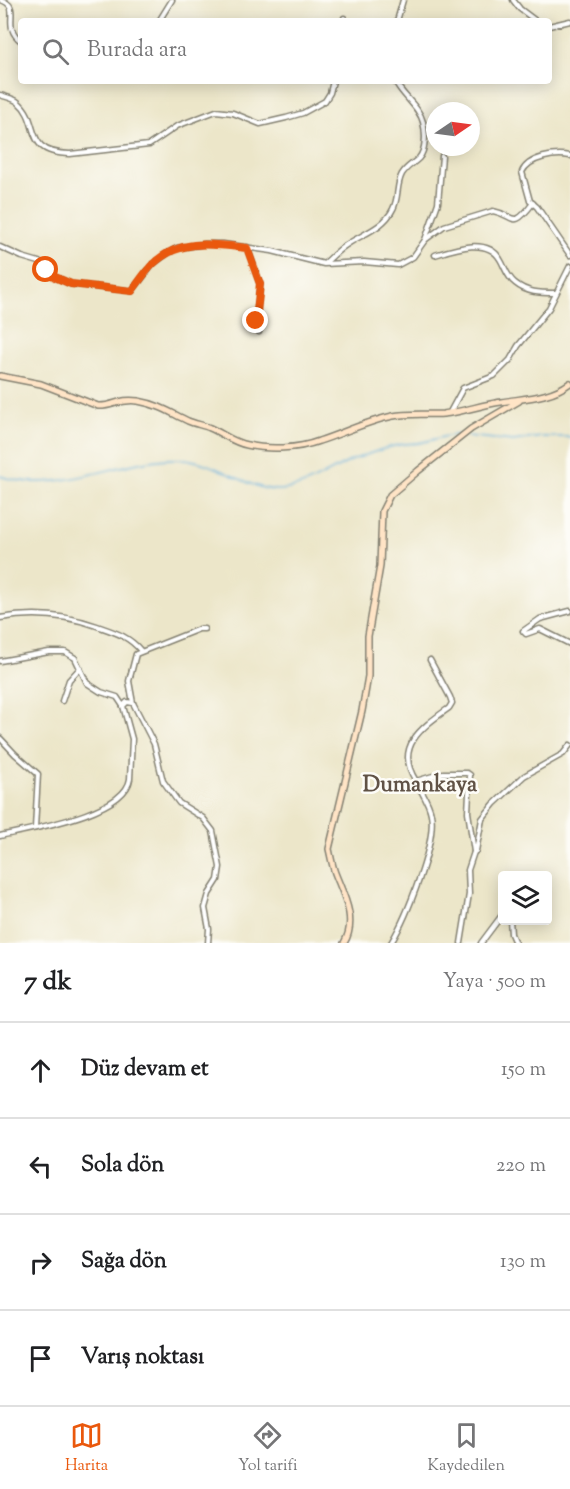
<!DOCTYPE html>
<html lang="tr">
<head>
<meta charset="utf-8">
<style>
	:root { --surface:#fff; --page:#f2f2f2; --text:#202124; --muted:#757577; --line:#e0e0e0; --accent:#ea580c }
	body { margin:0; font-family:"Sorts Mill Goudy",serif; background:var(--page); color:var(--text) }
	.controls { position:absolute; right:18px; bottom:18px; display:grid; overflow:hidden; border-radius:6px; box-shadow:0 3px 15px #0003 }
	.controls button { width:54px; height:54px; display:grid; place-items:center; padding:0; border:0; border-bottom:2px solid var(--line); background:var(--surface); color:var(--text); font:30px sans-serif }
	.compass { position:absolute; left:426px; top:102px; width:54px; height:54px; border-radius:50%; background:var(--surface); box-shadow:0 3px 15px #0003; rotate:77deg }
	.stop { position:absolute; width:18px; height:18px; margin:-14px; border:4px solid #ea580c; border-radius:50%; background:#fff }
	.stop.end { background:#ea580c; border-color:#fff; box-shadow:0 2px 6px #0008 }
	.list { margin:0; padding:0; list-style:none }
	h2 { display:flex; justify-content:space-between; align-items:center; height:78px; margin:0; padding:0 24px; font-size:26px }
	h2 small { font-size:20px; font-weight:400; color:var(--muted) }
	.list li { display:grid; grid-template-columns:39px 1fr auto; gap:18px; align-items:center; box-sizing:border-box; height:96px; padding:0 24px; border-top:2px solid var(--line) }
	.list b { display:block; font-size:22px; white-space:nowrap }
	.list em { font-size:20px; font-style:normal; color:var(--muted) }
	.icon { flex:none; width:33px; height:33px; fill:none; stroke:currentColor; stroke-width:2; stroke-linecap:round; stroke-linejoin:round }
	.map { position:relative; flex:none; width:570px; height:943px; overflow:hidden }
	.search { position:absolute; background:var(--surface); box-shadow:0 3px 15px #0003; left:18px; right:18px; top:18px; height:66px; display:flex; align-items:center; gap:15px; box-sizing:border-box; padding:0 21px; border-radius:6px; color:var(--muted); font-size:22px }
	.sheet { height:462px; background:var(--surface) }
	nav { display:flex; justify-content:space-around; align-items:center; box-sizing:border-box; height:84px; border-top:2px solid var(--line); background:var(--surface); font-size:16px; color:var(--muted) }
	nav a { display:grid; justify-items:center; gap:3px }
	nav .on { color:var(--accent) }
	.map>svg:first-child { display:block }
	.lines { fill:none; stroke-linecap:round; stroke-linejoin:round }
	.stream { stroke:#60add9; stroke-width:1.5 }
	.street-casing { stroke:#848172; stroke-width:7 }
	.secondary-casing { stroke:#848172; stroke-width:8 }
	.street { stroke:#fff; stroke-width:4 }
	.secondary { stroke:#ffe4c6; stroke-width:5 }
	.route { stroke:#ea580c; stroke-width:8 }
	.labels { text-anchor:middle; stroke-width:5; stroke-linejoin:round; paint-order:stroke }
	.neighbourhood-label { font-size:22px; font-weight:bold; fill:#605246; stroke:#fdfcf7 }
</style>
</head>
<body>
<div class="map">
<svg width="570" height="943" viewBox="0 0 570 943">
	<rect width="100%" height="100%" fill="#fdfcf7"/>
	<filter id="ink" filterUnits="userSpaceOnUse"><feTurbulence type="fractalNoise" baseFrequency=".0167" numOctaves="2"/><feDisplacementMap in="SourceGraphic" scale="12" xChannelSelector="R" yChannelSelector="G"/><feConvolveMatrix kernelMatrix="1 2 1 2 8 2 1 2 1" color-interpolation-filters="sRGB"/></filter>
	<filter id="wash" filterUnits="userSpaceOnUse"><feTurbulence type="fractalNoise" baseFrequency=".008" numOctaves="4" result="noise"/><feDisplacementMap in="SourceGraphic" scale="24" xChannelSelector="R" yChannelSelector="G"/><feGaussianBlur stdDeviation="1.35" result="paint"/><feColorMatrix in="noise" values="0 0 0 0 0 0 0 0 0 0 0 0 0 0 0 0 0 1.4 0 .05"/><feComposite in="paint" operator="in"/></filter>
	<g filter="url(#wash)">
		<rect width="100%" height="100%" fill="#ece6c9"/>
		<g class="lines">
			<g class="stream">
				<path d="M467 436 513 441 542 437H570"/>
				<path d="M0 476C60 497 123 456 183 459 218 461 254 496 287 489 311 485 330 470 353 460 368 454 388 446 404 444 409 443 413 444 418 443 431 441 444 435 458 435"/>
			</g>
		</g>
	</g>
	<g filter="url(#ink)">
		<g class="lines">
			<g class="street-casing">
				<g id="street">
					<path d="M1 0C23 7 0 25 21 41"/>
					<path d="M513 0 520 9 536 21"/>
					<path d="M159 21 172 0"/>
					<path d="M344 21V18"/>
					<path d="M397 21 403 0"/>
					<path d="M549 26 570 21"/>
					<path d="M0 95C6 97 13 98 18 102 42 122 21 153 70 154L149 145 177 126 216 111 233 113 260 124 286 118 303 113 325 101 330 93 333 81"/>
					<path d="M570 156C556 153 529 157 522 172L530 201 537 207 570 255"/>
					<path d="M425 240 438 203 442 156"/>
					<path d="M0 247 22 257 39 262 55 277 71 284 132 291 153 264 168 253 177 248 205 244H223L272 251 324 264 364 262 398 265 413 257 425 240 444 226 493 211C515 215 512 231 533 203"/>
					<path d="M247 247 260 284 256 321 259 332"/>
					<path d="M435 255C454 249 487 237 500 259 505 267 507 277 515 283 527 293 540 293 555 293"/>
					<path d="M325 263C332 257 338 250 346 245 362 234 384 228 393 209 399 198 396 185 402 174 407 166 413 164 419 158 426 150 426 133 423 122 419 106 402 96 395 81"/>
					<path d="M450 412 463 388 494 376 510 360 518 346 549 308 570 266"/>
					<path d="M570 611 540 619 523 631 526 634 540 629 570 644"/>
					<path d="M0 618C34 612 64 614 97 626 114 632 129 636 141 651"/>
					<path d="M0 661 49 652H65L75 658 87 683 101 692 117 697 123 706"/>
					<path d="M62 701 69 680 80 668"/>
					<path d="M133 703 129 681 136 654 199 629H204"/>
					<path d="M0 738 15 754 38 774 35 828"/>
					<path d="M416 781C393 746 424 726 449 708L452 703 450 697 430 660"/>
					<path d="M0 836C30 829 125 814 130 779L132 739 123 706 127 702 133 703 154 744 163 781 179 803 203 818 213 831 220 867 218 880 209 894 205 908 209 929 208 943"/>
					<path d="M510 920 511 934 515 943"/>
					<path d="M391 943C406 918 437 843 431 814 429 802 421 792 416 781L443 773H467L470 775 468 812 474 852 476 851 482 819 494 804 524 776 563 754 570 745"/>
					<path d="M461 943 469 894 468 870 474 852"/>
					<path d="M481 943 502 915"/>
				</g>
			</g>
			<g class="secondary-casing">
				<g id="secondary">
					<path d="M0 376 41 384 98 406C113 407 119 398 138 401 160 405 169 412 188 421 195 424 203 425 210 428 222 433 234 443 247 445 269 450 298 449 319 441 344 433 367 421 393 416 408 413 427 415 443 414 462 412 481 405 501 402 525 398 550 398 570 383"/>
					<path d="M344 943C358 920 343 894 335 873 332 865 331 857 329 849L362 711 368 676V636L380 566 382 511 390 495 418 471 471 429 519 401"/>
				</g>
			</g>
			<use href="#street" class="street"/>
			<use href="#secondary" class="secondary"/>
		</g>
	</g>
	<g class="lines" filter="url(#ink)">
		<path class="route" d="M46 270 55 277 71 284 132 291C139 282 145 272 153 264 180 238 213 244 247 248L260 284 256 321"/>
	</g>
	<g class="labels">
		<g class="neighbourhood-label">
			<text x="420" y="791">Dumankaya</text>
		</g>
	</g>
</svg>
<div class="controls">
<button><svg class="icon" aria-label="layers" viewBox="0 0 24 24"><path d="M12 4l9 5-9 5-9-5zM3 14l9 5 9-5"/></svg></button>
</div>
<svg class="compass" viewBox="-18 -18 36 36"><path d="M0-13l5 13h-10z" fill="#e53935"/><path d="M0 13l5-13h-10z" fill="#757577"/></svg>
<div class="stop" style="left:46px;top:270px"></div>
<div class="stop end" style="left:256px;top:321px"></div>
<div class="search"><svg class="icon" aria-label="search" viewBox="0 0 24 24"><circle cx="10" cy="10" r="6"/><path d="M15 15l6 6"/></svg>Burada ara</div>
</div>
<section class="sheet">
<h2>7 dk<small>Yaya · 500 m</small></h2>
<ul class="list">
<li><svg class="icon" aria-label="ahead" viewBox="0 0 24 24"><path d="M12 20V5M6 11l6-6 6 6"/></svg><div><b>Düz devam et</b></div><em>150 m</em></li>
<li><svg class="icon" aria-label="left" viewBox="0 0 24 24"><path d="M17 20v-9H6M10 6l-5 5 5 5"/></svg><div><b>Sola dön</b></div><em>220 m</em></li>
<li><svg class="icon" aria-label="right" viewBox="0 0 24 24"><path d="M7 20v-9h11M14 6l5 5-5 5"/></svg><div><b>Sağa dön</b></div><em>130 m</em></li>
<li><svg class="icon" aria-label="arrive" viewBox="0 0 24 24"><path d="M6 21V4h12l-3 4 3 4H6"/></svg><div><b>Varış noktası</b></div></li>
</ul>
</section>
<nav>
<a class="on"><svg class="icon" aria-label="map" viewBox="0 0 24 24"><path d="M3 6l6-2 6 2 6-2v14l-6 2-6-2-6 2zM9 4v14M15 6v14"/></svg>Harita</a>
<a><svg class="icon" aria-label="directions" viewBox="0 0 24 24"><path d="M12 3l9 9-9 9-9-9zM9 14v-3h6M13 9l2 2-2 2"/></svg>Yol tarifi</a>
<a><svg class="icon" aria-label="saved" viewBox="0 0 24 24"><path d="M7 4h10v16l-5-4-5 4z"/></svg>Kaydedilen</a>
</nav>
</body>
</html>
